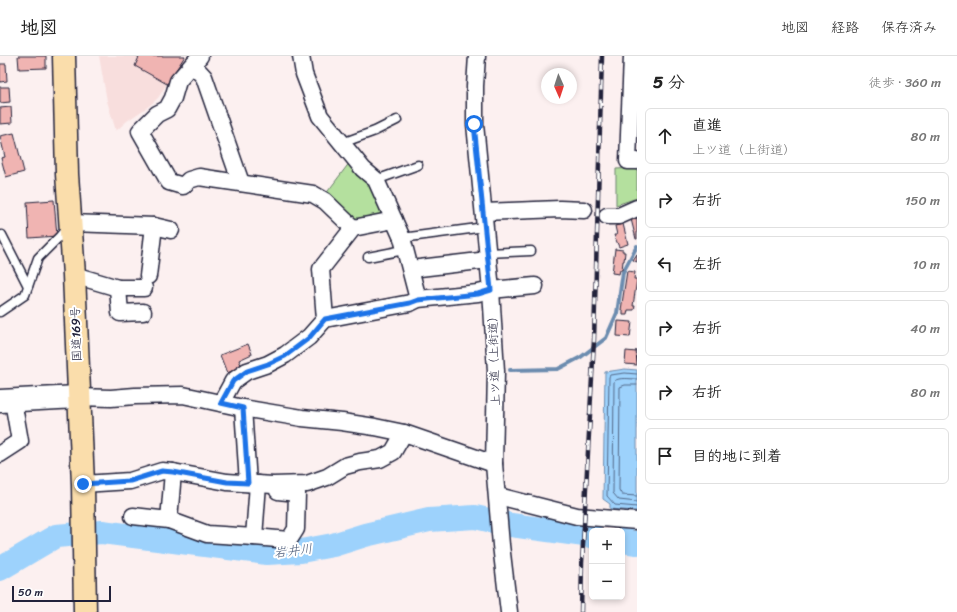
<!DOCTYPE html>
<html lang="ja">
<head>
<meta charset="utf-8">
<style>
	:root { --surface:#fff; --page:#f6f6f6; --text:#222; --muted:#767676; --line:#e0e0e0 }
	body { margin:0; font-family:Sriracha,"Klee One",sans-serif; background:var(--page); color:var(--text) }
	.controls { position:absolute; right:12px; bottom:12px; display:grid; overflow:hidden; border-radius:6px; box-shadow:0 2px 6px #0003 }
	.controls button { width:36px; height:36px; display:grid; place-items:center; padding:0; border:0; border-bottom:1px solid var(--line); background:var(--surface); color:var(--text); font:20px sans-serif }
	.compass { position:absolute; left:541px; top:12px; width:36px; height:36px; border-radius:50%; background:var(--surface); box-shadow:0 2px 6px #0003; rotate:177deg }
	.scale { position:absolute; left:12px; bottom:10px; width:99px; box-sizing:border-box; padding-left:4px; border:2px solid #22223b; border-top:0; font-size:11px; line-height:14px; white-space:nowrap; color:#22223b; -webkit-text-stroke:3px #fff; paint-order:stroke }
	.stop { position:absolute; width:12px; height:12px; margin:-9px; border:3px solid #1a73e8; border-radius:50%; background:#fff }
	.stop.end { background:#1a73e8; border-color:#fff; box-shadow:0 1px 4px #0008 }
	.list { margin:0; padding:0; list-style:none }
	h2 { display:flex; justify-content:space-between; align-items:center; height:52px; margin:0; padding:0 16px; font-size:17px }
	h2 small { font-size:13px; font-weight:400; color:var(--muted) }
	.list li { display:grid; grid-template-columns:26px 1fr auto; gap:12px; align-items:center; box-sizing:border-box; height:56px; margin:0 8px 8px; padding:0 8px; border:1px solid var(--line); border-radius:6px }
	.list b { display:block; font-size:15px; white-space:nowrap }
	.list p { margin:0; font-size:13px; white-space:nowrap; color:var(--muted) }
	.list em { font-size:13px; font-style:normal; color:var(--muted) }
	.icon { flex:none; width:22px; height:22px; fill:none; stroke:currentColor; stroke-width:2; stroke-linecap:round; stroke-linejoin:round }
	.map { position:relative; flex:none; width:637px; height:556px; overflow:hidden }
	header { display:flex; align-items:center; gap:24px; box-sizing:border-box; height:56px; padding:0 20px; background:var(--surface); border-bottom:1px solid var(--line) }
	header strong { font-size:19px }
	nav { display:flex; gap:22px; margin-inline-start:auto; font-size:14px }
	main { display:flex }
	aside { flex:1; background:var(--surface) }
	.map>svg:first-child { display:block }
	.built { fill:#f8dedd }
	.green { fill:#b4e09e; stroke:#6b816c }
	.water { fill:#9dd2fc; stroke:#6c8caf }
	.lines { fill:none; stroke-linecap:round; stroke-linejoin:round }
	.shore { stroke:#536888; stroke-width:1 }
	.stream { stroke:#6c8caf; stroke-width:4 }
	.river { stroke:#9dd2fc; stroke-width:24 }
	.building { fill:#f0b4b2; stroke:#22223b }
	.lane-casing { stroke:#22223b; stroke-width:11 }
	.street-casing { stroke:#22223b; stroke-width:19 }
	.secondary-casing { stroke:#22223b; stroke-width:25 }
	.highway-casing { stroke:#22223b; stroke-width:25 }
	.lane { stroke:#fff; stroke-width:8 }
	.street { stroke:#fff; stroke-width:16 }
	.secondary { stroke:#fff; stroke-width:22 }
	.highway { stroke:#faddab; stroke-width:22 }
	.rail-casing { stroke:#22223b; stroke-width:4.5 }
	.rail { stroke:#fff; stroke-width:3; stroke-dasharray:9; stroke-linecap:butt }
	.route { stroke:#1a73e8; stroke-width:5 }
	.labels { text-anchor:middle; stroke-width:4; stroke-linejoin:round; paint-order:stroke }
	.street-label { font-size:12px; fill:#22223b; stroke:#fff }
	.water-label { font-size:13px; font-style:italic; fill:#475775; stroke:#fff }
</style>
</head>
<body>
<header>
<strong>地図</strong>
<nav><a>地図</a><a>経路</a><a>保存済み</a></nav>
</header>
<main>
<div class="map">
<svg width="637" height="556" viewBox="0 0 637 556">
	<rect width="100%" height="100%" fill="#fcf0f0"/>
	<filter id="ink" filterUnits="userSpaceOnUse"><feTurbulence type="fractalNoise" baseFrequency=".025" numOctaves="2"/><feDisplacementMap in="SourceGraphic" scale="8" xChannelSelector="R" yChannelSelector="G"/><feConvolveMatrix kernelMatrix="1 2 1 2 8 2 1 2 1" color-interpolation-filters="sRGB"/></filter>
	<g filter="url(#ink)">
		<path class="built" d="M99 0H192L171 21 158 42 149 50 127 65 116 75 107 45Z"/>
		<g class="green">
			<path d="M350 106 377 134 381 160 355 163 325 139Z"/>
			<path d="M637 112V142L616 149V113Z"/>
		</g>
		<path class="water" d="M625 313 637 314V455L610 453V448L603 443 605 316Z"/>
		<g class="lines">
			<g class="shore">
				<path d="M637 318 625 317 610 319 609 321 607 440 615 449 637 451"/>
				<path d="M637 323C629 323 620 321 614 325L613 437 619 444 637 446"/>
				<path d="M637 329H625L620 331 619 434 622 439 637 440"/>
			</g>
			<path class="stream" d="M510 314 558 313 581 301 606 282 617 257 623 216 637 190"/>
			<g class="river">
				<path d="M622 485 637 487"/>
				<path d="M0 513 56 480 102 476 267 497 301 495 333 489 365 479 429 464 475 461 511 469 592 480"/>
			</g>
		</g>
		<g class="building">
			<path d="M18 0H46V12L19 13Z"/>
			<path d="M137 0H185L167 28 135 10 139 1Z"/>
			<path d="M0 8H6L7 25 0 26Z"/>
			<path d="M0 31H9L10 46 0 47Z"/>
			<path d="M11 51 12 67 0 68V52Z"/>
			<path d="M14 77 24 116 6 121 1 102 5 101 0 80Z"/>
			<path d="M54 144 57 180 29 182 27 146Z"/>
			<path d="M637 160V183H636L631 163Z"/>
			<path d="M623 168 628 188 619 191 614 179H617L615 170Z"/>
			<path d="M615 193 623 194V196H625L624 205H623L622 214H620L619 218 612 217Z"/>
			<path d="M637 198V206L633 204Z"/>
			<path d="M627 215 635 216 634 223H637L633 250H635L634 254H628L627 259H623V254H621Z"/>
			<path d="M618 265 632 266 630 281 617 280Z"/>
			<path d="M248 288 252 298 239 304 242 311 227 317 220 299Z"/>
			<path d="M636 294 637 309 625 308 626 295 636 296Z"/>
		</g>
		<g class="lines">
			<g class="lane-casing">
				<g id="lane">
					<path d="M342 87 375 75 397 64"/>
					<path d="M376 124 418 109"/>
					<path d="M2 179 28 230"/>
					<path d="M402 182 485 171"/>
					<path d="M487 197 531 195"/>
					<path d="M368 201 404 194"/>
					<path d="M0 256 25 239 38 202 60 180 67 172"/>
				</g>
			</g>
			<g class="street-casing">
				<g id="street">
					<path d="M200 0 178 25 173 42 167 53 157 58 140 75 169 126 183 130 189 124 199 121 313 138 325 145 353 172"/>
					<path d="M301 0 304 18 320 60 363 113 376 124 402 182 418 243"/>
					<path d="M477 0 475 30V68L491 234 496 315 494 408 501 489 509 556"/>
					<path d="M632 0 628 105H637"/>
					<path d="M193 9 204 21 241 127"/>
					<path d="M484 156 560 153 584 154"/>
					<path d="M607 160H619L637 152"/>
					<path d="M71 167 154 170 171 174"/>
					<path d="M411 213 488 204"/>
					<path d="M74 219 118 232H144"/>
					<path d="M148 220 154 170"/>
					<path d="M118 232 120 257 143 256"/>
					<path d="M325 263 321 213 353 172 394 164"/>
					<path d="M78 341 111 342 135 340 183 339 243 352 302 362 342 366 375 371 404 377 494 408"/>
					<path d="M221 347 233 325 247 315 268 308 285 299 309 281 325 263 410 247 418 243 478 237 491 234 535 230"/>
					<path d="M243 352 248 427"/>
					<path d="M0 398 20 385 13 345"/>
					<path d="M173 416 169 464 207 478 254 481"/>
					<path d="M83 428 130 425 162 415 173 416 227 426 273 429 307 428 327 421 345 410 360 406 380 403 393 396 404 377"/>
					<path d="M258 428 254 481 289 484 296 473 297 437 278 435"/>
					<path d="M498 440 577 460 637 465"/>
					<path d="M133 460 169 464"/>
				</g>
			</g>
			<g class="secondary-casing">
				<path id="secondary" d="M0 345 78 341"/>
			</g>
			<g class="highway-casing">
				<path id="highway" d="M64 0 67 118 74 219 83 428 85 556"/>
			</g>
			<use href="#lane" class="lane"/>
			<use href="#street" class="street"/>
			<use href="#secondary" class="secondary"/>
			<use href="#highway" class="highway"/>
			<g class="rail-casing">
				<path id="rail" d="M581 556 582 507 594 284 602 0"/>
			</g>
			<use href="#rail" class="rail"/>
		</g>
	</g>
	<g class="lines" filter="url(#ink)">
		<path class="route" d="M83 428 130 425 162 415 173 416 227 426 248 427 243 352 221 347 233 325 247 315 268 308 285 300 309 282 325 263 410 247 418 244 478 238 491 234 474 68"/>
	</g>
	<g class="labels">
		<g class="street-label">
			<text transform="translate(76 278) rotate(-92)" y="4">国道169号</text>
			<text transform="translate(494 302) rotate(-92)" y="4">上ツ道（上街道）</text>
		</g>
		<g class="water-label">
			<text transform="translate(293 494) rotate(-7)" y="5">岩井川</text>
		</g>
	</g>
</svg>
<div class="controls">
<button>+</button>
<button>−</button>
</div>
<svg class="compass" viewBox="-18 -18 36 36"><path d="M0-13l5 13h-10z" fill="#e53935"/><path d="M0 13l5-13h-10z" fill="#767676"/></svg>
<div class="scale">50 m</div>
<div class="stop" style="left:474px;top:68px"></div>
<div class="stop end" style="left:83px;top:428px"></div>
</div>
<aside>
<h2>5 分<small>徒歩 · 360 m</small></h2>
<ul class="list">
<li><svg class="icon" aria-label="ahead" viewBox="0 0 24 24"><path d="M12 20V5M6 11l6-6 6 6"/></svg><div><b>直進</b><p>上ツ道（上街道）</p></div><em>80 m</em></li>
<li><svg class="icon" aria-label="right" viewBox="0 0 24 24"><path d="M7 20v-9h11M14 6l5 5-5 5"/></svg><div><b>右折</b></div><em>150 m</em></li>
<li><svg class="icon" aria-label="left" viewBox="0 0 24 24"><path d="M17 20v-9H6M10 6l-5 5 5 5"/></svg><div><b>左折</b></div><em>10 m</em></li>
<li><svg class="icon" aria-label="right" viewBox="0 0 24 24"><path d="M7 20v-9h11M14 6l5 5-5 5"/></svg><div><b>右折</b></div><em>40 m</em></li>
<li><svg class="icon" aria-label="right" viewBox="0 0 24 24"><path d="M7 20v-9h11M14 6l5 5-5 5"/></svg><div><b>右折</b></div><em>80 m</em></li>
<li><svg class="icon" aria-label="arrive" viewBox="0 0 24 24"><path d="M6 21V4h12l-3 4 3 4H6"/></svg><div><b>目的地に到着</b></div></li>
</ul>
</aside>
</main>
</body>
</html>
